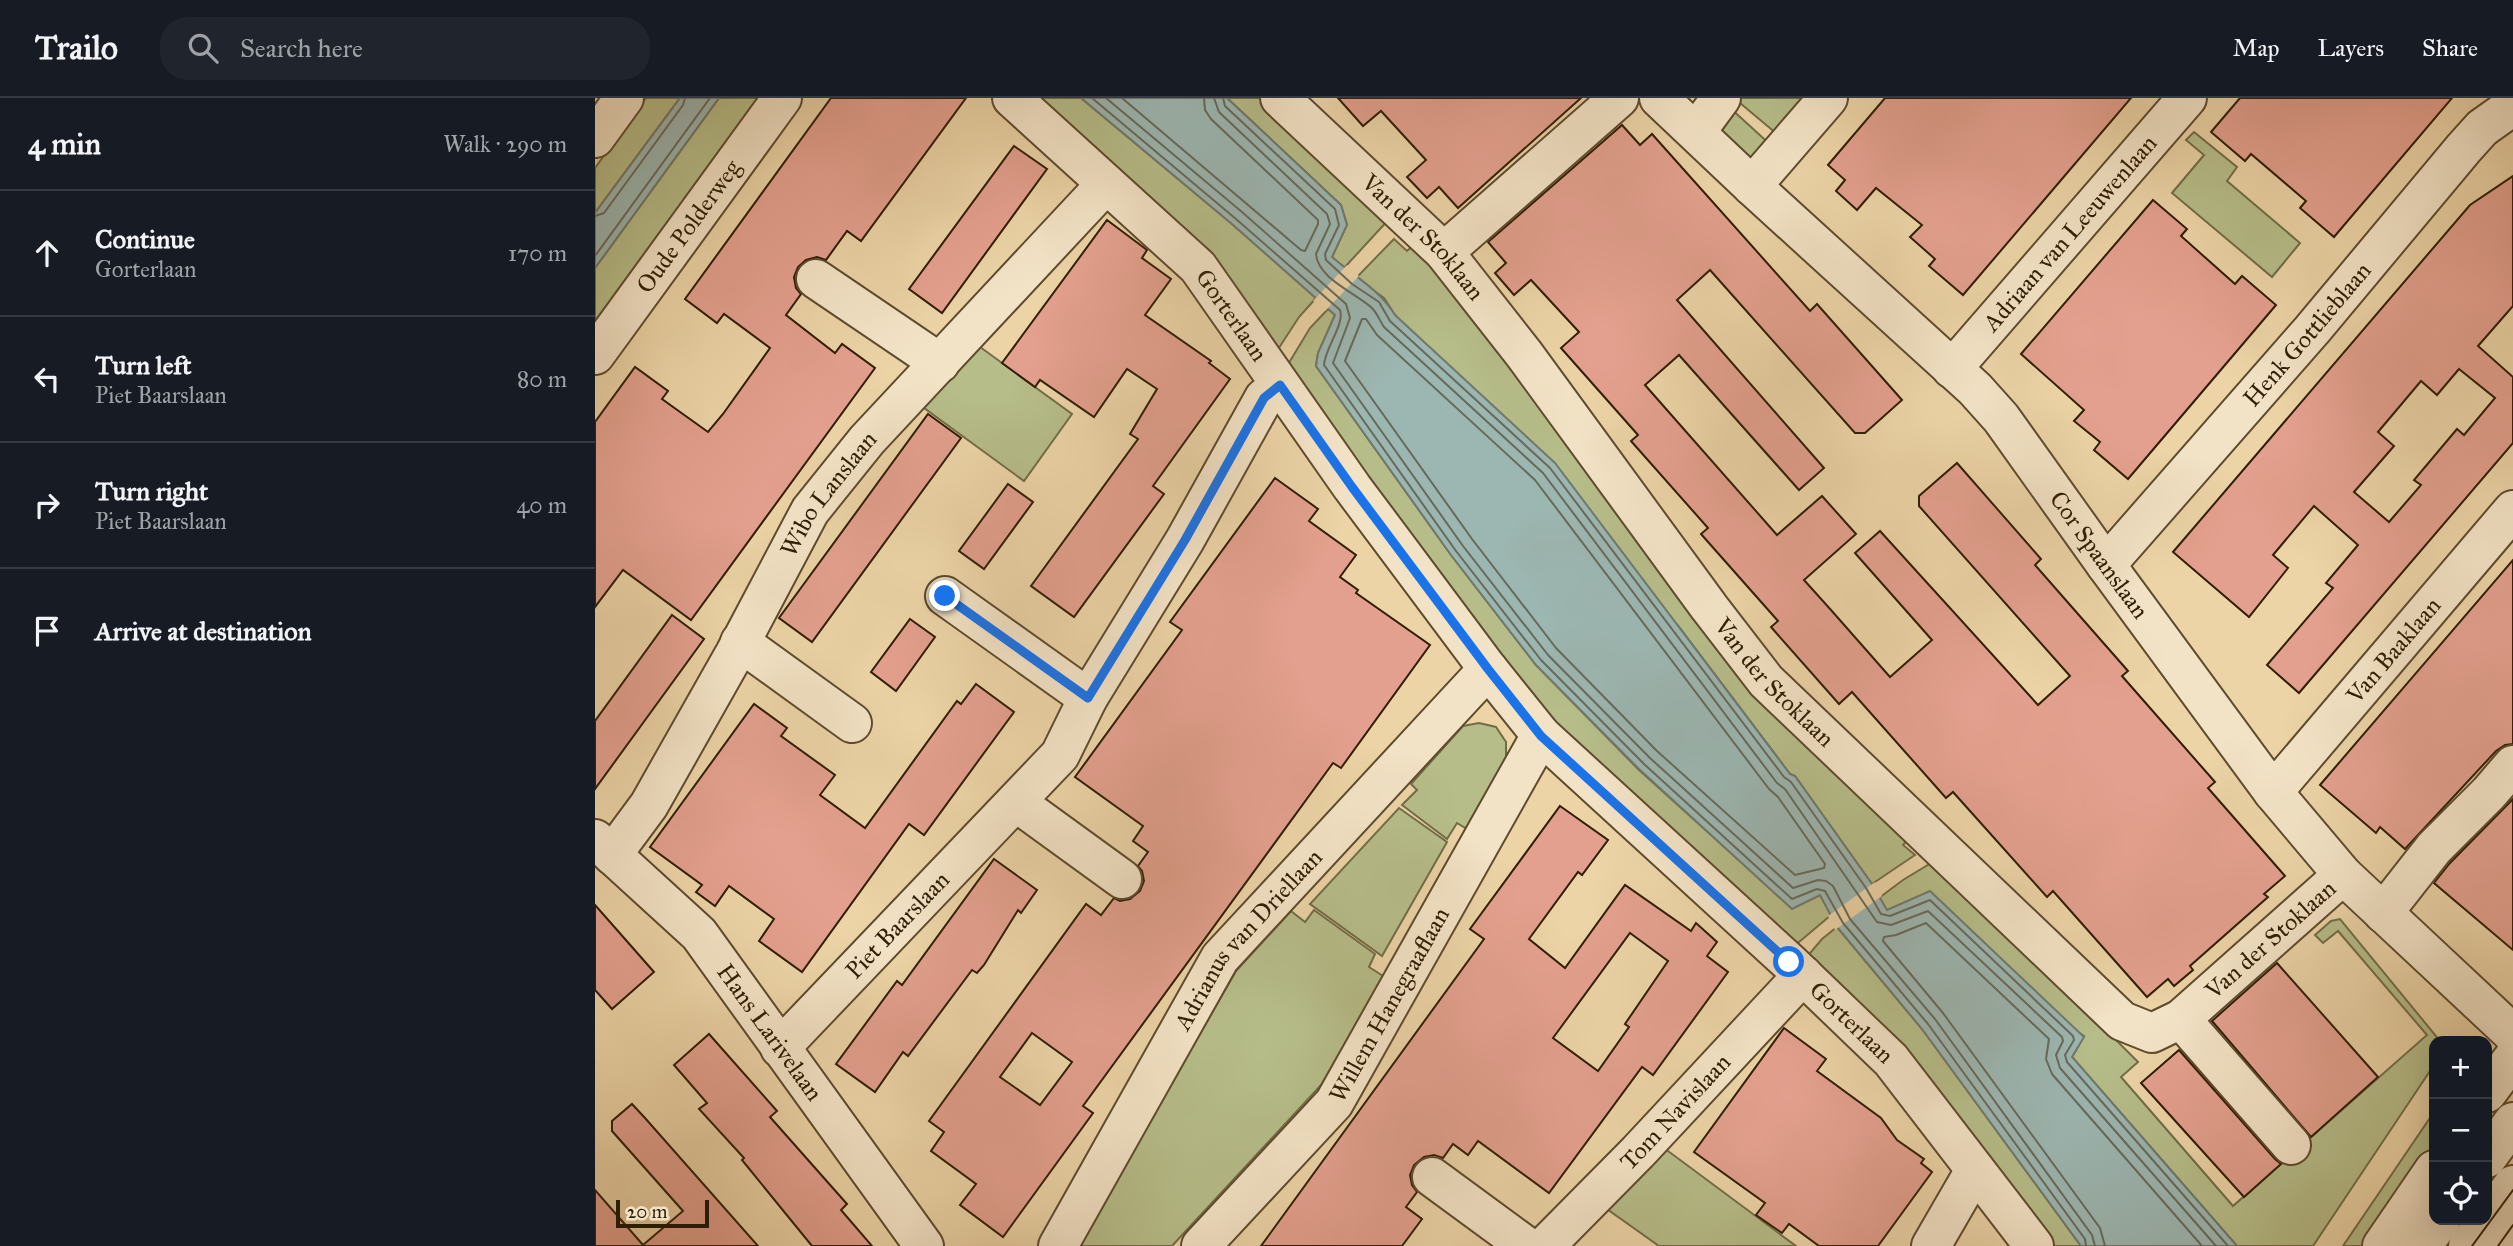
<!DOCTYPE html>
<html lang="en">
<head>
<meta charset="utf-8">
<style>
	:root { --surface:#171b24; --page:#20242c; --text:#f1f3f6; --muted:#9ea1a6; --line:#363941 }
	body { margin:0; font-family:"IM FELL Great Primer",serif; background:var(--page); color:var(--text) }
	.controls { position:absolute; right:21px; bottom:21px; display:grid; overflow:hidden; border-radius:14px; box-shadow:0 7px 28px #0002 }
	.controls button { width:63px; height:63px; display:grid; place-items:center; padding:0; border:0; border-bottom:2px solid var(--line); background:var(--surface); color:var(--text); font:35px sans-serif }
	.scale { position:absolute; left:21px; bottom:18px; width:93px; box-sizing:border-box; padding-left:7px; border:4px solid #2f1d05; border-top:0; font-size:19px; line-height:24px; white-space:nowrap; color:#2f1d05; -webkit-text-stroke:5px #f3e3c6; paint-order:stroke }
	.stop { position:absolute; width:21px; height:21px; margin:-16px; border:5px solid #1a73e8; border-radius:50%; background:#fff }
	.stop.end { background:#1a73e8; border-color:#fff; box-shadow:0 2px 7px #0008 }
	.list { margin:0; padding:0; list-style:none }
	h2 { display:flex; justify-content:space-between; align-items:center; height:91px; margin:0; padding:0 28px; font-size:30px }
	h2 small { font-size:23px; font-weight:400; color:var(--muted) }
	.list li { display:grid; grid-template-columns:46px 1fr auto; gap:21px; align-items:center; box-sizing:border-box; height:126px; padding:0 28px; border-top:2px solid var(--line) }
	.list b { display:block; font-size:26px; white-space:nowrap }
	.list p { margin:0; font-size:23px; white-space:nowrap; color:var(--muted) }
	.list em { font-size:23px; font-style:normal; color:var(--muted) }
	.icon { flex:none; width:38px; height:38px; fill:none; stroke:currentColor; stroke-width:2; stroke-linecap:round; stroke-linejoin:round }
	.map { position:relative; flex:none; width:1918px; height:1148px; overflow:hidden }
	header { display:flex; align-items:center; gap:42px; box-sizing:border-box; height:98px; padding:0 35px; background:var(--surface); border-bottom:2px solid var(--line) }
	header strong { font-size:33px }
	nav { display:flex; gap:38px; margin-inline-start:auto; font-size:24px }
	.search { width:490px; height:63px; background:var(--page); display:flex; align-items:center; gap:18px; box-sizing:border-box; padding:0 24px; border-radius:28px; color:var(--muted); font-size:26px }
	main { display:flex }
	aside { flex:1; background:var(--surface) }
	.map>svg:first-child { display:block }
	.green { fill:#b6bd89; stroke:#726d47; stroke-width:2 }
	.water { fill:#9cb6b1; stroke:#70796c; stroke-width:2 }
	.pier { fill:#ecd4a7 }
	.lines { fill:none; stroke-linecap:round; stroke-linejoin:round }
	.shore { stroke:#666a5b; stroke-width:2 }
	.building { fill:#e3a08e; stroke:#2f1d05; stroke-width:2; fill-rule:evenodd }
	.minor-casing { stroke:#5e4b2e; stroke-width:42 }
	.minor { stroke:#f3e3c6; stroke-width:38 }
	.tram { stroke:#2f1d05; stroke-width:2 }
	.route { stroke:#1a73e8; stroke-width:9 }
	.labels { text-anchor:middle; stroke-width:7; stroke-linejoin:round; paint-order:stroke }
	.street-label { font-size:24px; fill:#2f1d05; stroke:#f3e3c6 }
</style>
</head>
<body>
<header>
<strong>Trailo</strong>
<div class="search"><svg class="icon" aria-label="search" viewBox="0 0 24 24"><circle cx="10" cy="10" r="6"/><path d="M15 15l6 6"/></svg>Search here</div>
<nav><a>Map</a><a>Layers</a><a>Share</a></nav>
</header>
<main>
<aside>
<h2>4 min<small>Walk · 290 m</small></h2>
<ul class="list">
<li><svg class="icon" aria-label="ahead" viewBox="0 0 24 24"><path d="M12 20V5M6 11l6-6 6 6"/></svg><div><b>Continue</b><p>Gorterlaan</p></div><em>170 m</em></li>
<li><svg class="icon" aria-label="left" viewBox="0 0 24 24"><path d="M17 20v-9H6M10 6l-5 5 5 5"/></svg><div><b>Turn left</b><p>Piet Baarslaan</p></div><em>80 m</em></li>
<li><svg class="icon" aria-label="right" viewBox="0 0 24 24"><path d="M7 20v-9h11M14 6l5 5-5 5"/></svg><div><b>Turn right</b><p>Piet Baarslaan</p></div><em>40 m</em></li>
<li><svg class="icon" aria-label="arrive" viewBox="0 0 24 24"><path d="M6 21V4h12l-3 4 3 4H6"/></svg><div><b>Arrive at destination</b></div></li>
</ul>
</aside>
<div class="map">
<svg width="1918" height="1148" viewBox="0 0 1918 1148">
	<rect width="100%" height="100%" fill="#ecd4a7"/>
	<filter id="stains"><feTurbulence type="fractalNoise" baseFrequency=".00286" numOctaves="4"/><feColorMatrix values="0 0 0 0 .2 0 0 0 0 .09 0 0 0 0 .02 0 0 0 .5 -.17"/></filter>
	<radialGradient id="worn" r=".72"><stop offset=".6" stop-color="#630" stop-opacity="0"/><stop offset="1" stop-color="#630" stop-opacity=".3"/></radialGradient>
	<g class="green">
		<path d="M51 0H85L0 115V70Z"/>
		<path d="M124 0H171L0 236V170Z"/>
		<path d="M433 0H486L637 126 721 200 704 219 680 256Z"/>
		<path d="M632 0H670L796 119 749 170 737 159 752 127 746 107Z"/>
		<path d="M1139 0H1223L1188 41Z"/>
		<path d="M1133 8 1179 50 1166 62 1149 61 1125 31Z"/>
		<path d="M1599 34 1642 69 1632 83 1705 145 1677 179 1577 95 1609 57 1591 42Z"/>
		<path d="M799 141 812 153 822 144 1316 738 1308 747 1320 757 1277 786 1200 678 1195 676 1084 529 800 217 789 200 761 180Z"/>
		<path d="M733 211 740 217 723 255 721 268 856 457 941 567 1044 672 1197 810 1225 797 1236 817 1197 850 932 603 689 273 715 230Z"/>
		<path d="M381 246 477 316 429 383 325 307Z"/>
		<path d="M884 625 901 629 911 644V661L872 731 862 725 852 741 807 707 822 692 816 686 868 628Z"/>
		<path d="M804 710 852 744 787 858 715 806Z"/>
		<path d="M1341 762 1543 964 1526 979 1638 1108 1832 937 1743 833 1728 845 1720 837 1736 823 1745 821 1845 943H1839V967L1718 1148H1642L1477 959 1489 938 1292 812 1284 800 1308 782Z"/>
		<path d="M719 812 780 856 774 869 788 878 727 986 577 1148H483L641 873 696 813 710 824Z"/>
		<path d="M1242 829 1327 931 1486 1148H1450L1210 861 1227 841Z"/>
		<path d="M1839 1014V1056L1777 1148H1748Z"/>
		<path d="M1069 1050 1201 1148H1064L1012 1111Z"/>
	</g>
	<g class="water">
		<path d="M85 0H124L0 170V115Z"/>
		<path d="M486 0H632L746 107 752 127 737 159C759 178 785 192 800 217L960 365 1195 676 1200 678 1277 786 1292 812 1335 793 1489 939 1477 959 1642 1148H1486L1327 931 1242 829 1225 797 1197 811 1044 671 941 567 856 457 721 268 723 255 740 217 637 126Z"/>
	</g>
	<g class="pier">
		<path d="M752 167 764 178 730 213 718 203Z"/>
		<path d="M1280 784 1287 798 1240 832 1233 818Z"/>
	</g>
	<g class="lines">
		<g class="shore">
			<path d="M497 0 641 121 745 212C750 226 730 250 729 267L861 453 946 562 1049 666 1197 801 1222 791 1230 793 1248 825 1333 926 1490 1141 1491 1148"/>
			<path d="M511 0 647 114 751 206 755 220 738 265 868 448 953 557 1055 660 1198 790 1223 782 1231 783 1238 788 1255 821 1340 921 1497 1137 1500 1148"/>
			<path d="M527 0 706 152 710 153 723 126V122L616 21 610 12 609 0"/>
			<path d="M619 0 624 14 732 116 735 126 721 156C723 181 761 195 777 210 782 215 785 223 789 229L948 375 1182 685 1190 691 1282 824 1296 827 1333 813 1467 939 1468 943 1461 957 1465 970 1621 1148"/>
			<path d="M628 0 630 8 740 111 744 127 730 156 731 162 757 186 784 204 795 223 955 370 1189 679 1196 684 1271 790 1286 816 1295 818 1335 802 1478 938 1479 942 1470 957 1472 964 1633 1148"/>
			<path d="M0 118 9 115 88 7 90 0"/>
			<path d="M0 158 115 0"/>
			<path d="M767 221H771L782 237 940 382 1174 691 1183 699 1230 766 1229 770 1200 777 1062 653 961 550 877 441 750 263Z"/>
			<path d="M1510 1148 1505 1130 1348 915 1288 843 1289 839 1301 837 1331 825 1454 941 1451 961 1457 976 1607 1148"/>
		</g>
	</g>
	<g class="building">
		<path d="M236 0H371L266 143 252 133 231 162 222 159 211 162 203 169 199 179 201 190 206 196 191 217 240 255 247 246 280 270 96 522 28 472 0 509V324L40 269 73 293 67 301 113 334 128 316 175 250 129 216 122 225 90 201Z"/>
		<path d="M743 0H986L863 110 844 89 832 100 812 79 831 62 786 13 768 28Z"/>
		<path d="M1290 0H1536L1368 197 1334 168 1340 161 1315 139 1327 127 1281 90 1262 112 1241 93 1250 82 1233 67Z"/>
		<path d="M1645 0H1857L1739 139 1705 110 1711 103 1656 56 1650 63 1616 34Z"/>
		<path d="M1027 27 1045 47 1057 36 1215 213 1222 206 1307 302 1270 335H1260L1115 172 1082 202 1229 370 1204 392 1084 257 1050 287 1182 437 1227 398 1261 436 1209 482 1236 512 1295 579 1337 542 1260 455 1285 433 1443 607 1475 578 1324 408V398L1362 365 1446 461 1440 467 1533 573 1527 578 1620 684 1613 690 1690 778 1669 796 1673 799 1595 868 1598 872 1579 888 1573 881 1552 899 1458 793 1452 799 1358 694 1351 700 1257 594 1244 606 1176 529 1183 523 1106 436 1113 430 1036 343 1043 337 966 250 984 234 936 182 919 197 900 175 911 165 893 144Z"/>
		<path d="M419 48 452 71 347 215 314 191Z"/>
		<path d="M1918 78V208L1883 248 1918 279V345L1704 595 1672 567 1738 490 1731 485 1763 447 1719 408 1678 457 1693 470 1654 519 1578 454 1875 107ZM1864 271 1900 300 1869 337 1862 331 1819 382 1826 387 1794 424 1759 394 1799 348 1783 334 1826 283 1842 297Z"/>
		<path d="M1558 102 1592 131 1586 138 1640 186 1647 178 1681 207 1533 381 1499 352 1505 344 1479 323 1489 312 1426 256Z"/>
		<path d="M512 122 552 152 547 160 576 181 550 217 616 263 614 265 635 281 558 388 569 396 479 519 436 488 543 341 535 336 562 291 532 271 499 319 445 282 440 289 407 265Z"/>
		<path d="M333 316 366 340 217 544 184 520Z"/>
		<path d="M680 380 723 411 714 423 761 457 745 479 763 492 761 495 835 547 746 670 738 665 488 1008 498 1015 408 1139 365 1107 381 1086 336 1053 349 1034 334 1023 491 806 506 817 519 800 525 803 535 801 545 793 549 783 547 773 543 768 553 754 538 743 548 728 480 679 587 532 575 524ZM437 935 477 964 445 1007 405 979Z"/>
		<path d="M413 386 438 404 389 471 364 453Z"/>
		<path d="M1918 462V646L1910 647 1901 653 1810 751 1785 729 1781 735 1725 687Z"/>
		<path d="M77 517 109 541 0 691V623Z"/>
		<path d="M315 521 340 539 301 593 276 574Z"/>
		<path d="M381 586 419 614 329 737 314 726 207 874 164 843 179 821 134 788 120 808 101 794 107 787 55 749 159 606 192 630 186 638 240 677 225 697 270 730 362 603 366 606Z"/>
		<path d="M1918 701V852L1839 785 1855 765Z"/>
		<path d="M965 708 1013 742 987 777 983 774 934 841 970 870 1030 787 1096 833 1101 825 1122 844 1112 858 1133 874 1058 977 1047 969 954 1095 883 1043 873 1057 858 1046 848 1060 839 1057 829 1059 819 1067 815 1077 817 1087 822 1094 811 1109 827 1121 807 1148H666L889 841 875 831ZM1035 835 1073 863 1030 926 1034 929 1003 973 958 940Z"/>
		<path d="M399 761 442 792 426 815 423 812 389 867 382 875 377 872 313 958 308 954 280 994 241 966 302 883 307 887Z"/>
		<path d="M0 807 59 874 17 911 0 892Z"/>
		<path d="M1682 865 1783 979 1716 1039 1617 923Z"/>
		<path d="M1189 930 1231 961 1222 973 1286 1020 1302 1042 1329 1061 1326 1065 1337 1074 1283 1148H1224L1194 1126 1187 1135 1161 1117 1170 1105 1099 1054Z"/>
		<path d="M114 936 182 1013 175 1019 252 1106 246 1112 277 1148H217L147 1062 149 1060 104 1011 112 1005 79 967Z"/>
		<path d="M1584 952 1680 1061 1686 1066 1649 1099 1546 985Z"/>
		<path d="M37 1006 50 1020 163 1148H0V1092L48 1147 88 1113 17 1033V1023Z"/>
	</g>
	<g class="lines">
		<g class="minor-casing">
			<g id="minor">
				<path id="s1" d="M417 0 603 169 757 389 893 571 946 637 1194 864 1296 962 1439 1148"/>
				<path id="s2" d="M685 0 849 154 929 256 1114 509 1171 583 1527 923 1557 935 1586 921 1748 777"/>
				<path id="s3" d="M1064 0 1157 88 1380 291 1406 320 1511 467 1678 694 1748 777 1918 936"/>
				<path d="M1101 34 1126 0"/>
				<path d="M0 40 29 0"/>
				<path d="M1157 88 1233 0"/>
				<path d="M849 154 1024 0"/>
				<path d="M221 181 345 265"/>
				<path id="s4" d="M0 257 187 0"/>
				<path id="s5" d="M1357 271 1592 0"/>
				<path id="s6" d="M1511 467 1717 232 1869 50 1887 30 1918 8"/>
				<path d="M350 498 493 600"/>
				<path d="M145 544 257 625"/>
				<path id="s7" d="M1678 694 1918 412"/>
				<path d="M421 704 527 781"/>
				<path id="s8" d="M0 741 104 836 329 1148"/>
				<path id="s9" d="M17 757 54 707 140 555 215 413 272 342 511 86"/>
				<path d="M1788 815 1839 750 1894 695 1918 667"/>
				<path d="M1586 921 1696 1047"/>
				<path id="s10" d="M185 950 465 657 493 600 590 442 669 300 685 287"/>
				<path d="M1892 995 1918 960"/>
				<path d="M1892 1060 1918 1024"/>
				<path d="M837 1079 931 1148"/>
				<path id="s11" d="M463 1148 625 860 893 571"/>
				<path id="s12" d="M606 1148 739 1005 946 637"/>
				<path id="s13" d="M950 1148 1043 1054 1208 877"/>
				<path d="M1336 1148 1380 1072"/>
				<path d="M1787 1148 1839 1072"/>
				<path d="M1827 1148 1846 1122"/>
				<path d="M1873 1148 1918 1087"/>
				<path d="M1907 1148 1918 1133"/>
			</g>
		</g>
		<use href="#minor" class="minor"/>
		<g class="tram">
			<path d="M1877 1148 1918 1092"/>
			<path d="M1903 1148 1918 1127"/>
		</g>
	</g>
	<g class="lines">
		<path class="route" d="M350 498 493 600 590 442 669 300 685 287 757 389 893 571 946 638 1194 864"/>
	</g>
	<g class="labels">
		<g class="street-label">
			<text dy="8" stroke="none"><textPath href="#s4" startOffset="159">Oude Polderweg</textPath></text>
			<text dy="8" stroke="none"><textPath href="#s5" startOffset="180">Adriaan van Leeuwenlaan</textPath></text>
			<text dy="8" stroke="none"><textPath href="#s2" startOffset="200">Van der Stoklaan</textPath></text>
			<text dy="8" stroke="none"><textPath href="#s1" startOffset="310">Gorterlaan</textPath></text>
			<text dy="8" stroke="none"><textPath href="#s6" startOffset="306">Henk Gottlieblaan</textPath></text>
			<text dy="8" stroke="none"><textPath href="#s9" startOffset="422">Wibo Lanslaan</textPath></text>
			<text dy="8" stroke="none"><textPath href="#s3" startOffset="637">Cor Spaanslaan</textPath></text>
			<text dy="8" stroke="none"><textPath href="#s7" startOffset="186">Van Baaklaan</textPath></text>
			<text dy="8" stroke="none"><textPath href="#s2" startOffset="768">Van der Stoklaan</textPath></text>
			<text dy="8" stroke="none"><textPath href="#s10" startOffset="170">Piet Baarslaan</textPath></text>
			<text dy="8" stroke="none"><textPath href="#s2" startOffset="1438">Van der Stoklaan</textPath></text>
			<text dy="8" stroke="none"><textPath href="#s11" startOffset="362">Adrianus van Driellaan</textPath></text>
			<text dy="8" stroke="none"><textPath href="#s12" startOffset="308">Willem Hanegraaflaan</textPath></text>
			<text dy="8" stroke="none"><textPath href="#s1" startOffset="1255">Gorterlaan</textPath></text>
			<text dy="8" stroke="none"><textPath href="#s8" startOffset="262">Hans Larivelaan</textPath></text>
			<text dy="8" stroke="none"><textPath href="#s13" startOffset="187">Tom Navislaan</textPath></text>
		</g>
	</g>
	<rect width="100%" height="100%" filter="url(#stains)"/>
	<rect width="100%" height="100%" fill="url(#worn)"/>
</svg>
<div class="controls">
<button>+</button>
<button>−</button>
<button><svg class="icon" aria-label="locate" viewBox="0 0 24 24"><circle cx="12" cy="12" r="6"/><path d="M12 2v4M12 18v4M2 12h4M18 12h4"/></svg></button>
</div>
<div class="scale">20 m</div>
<div class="stop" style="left:1194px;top:864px"></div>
<div class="stop end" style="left:350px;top:498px"></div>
</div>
</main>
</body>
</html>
